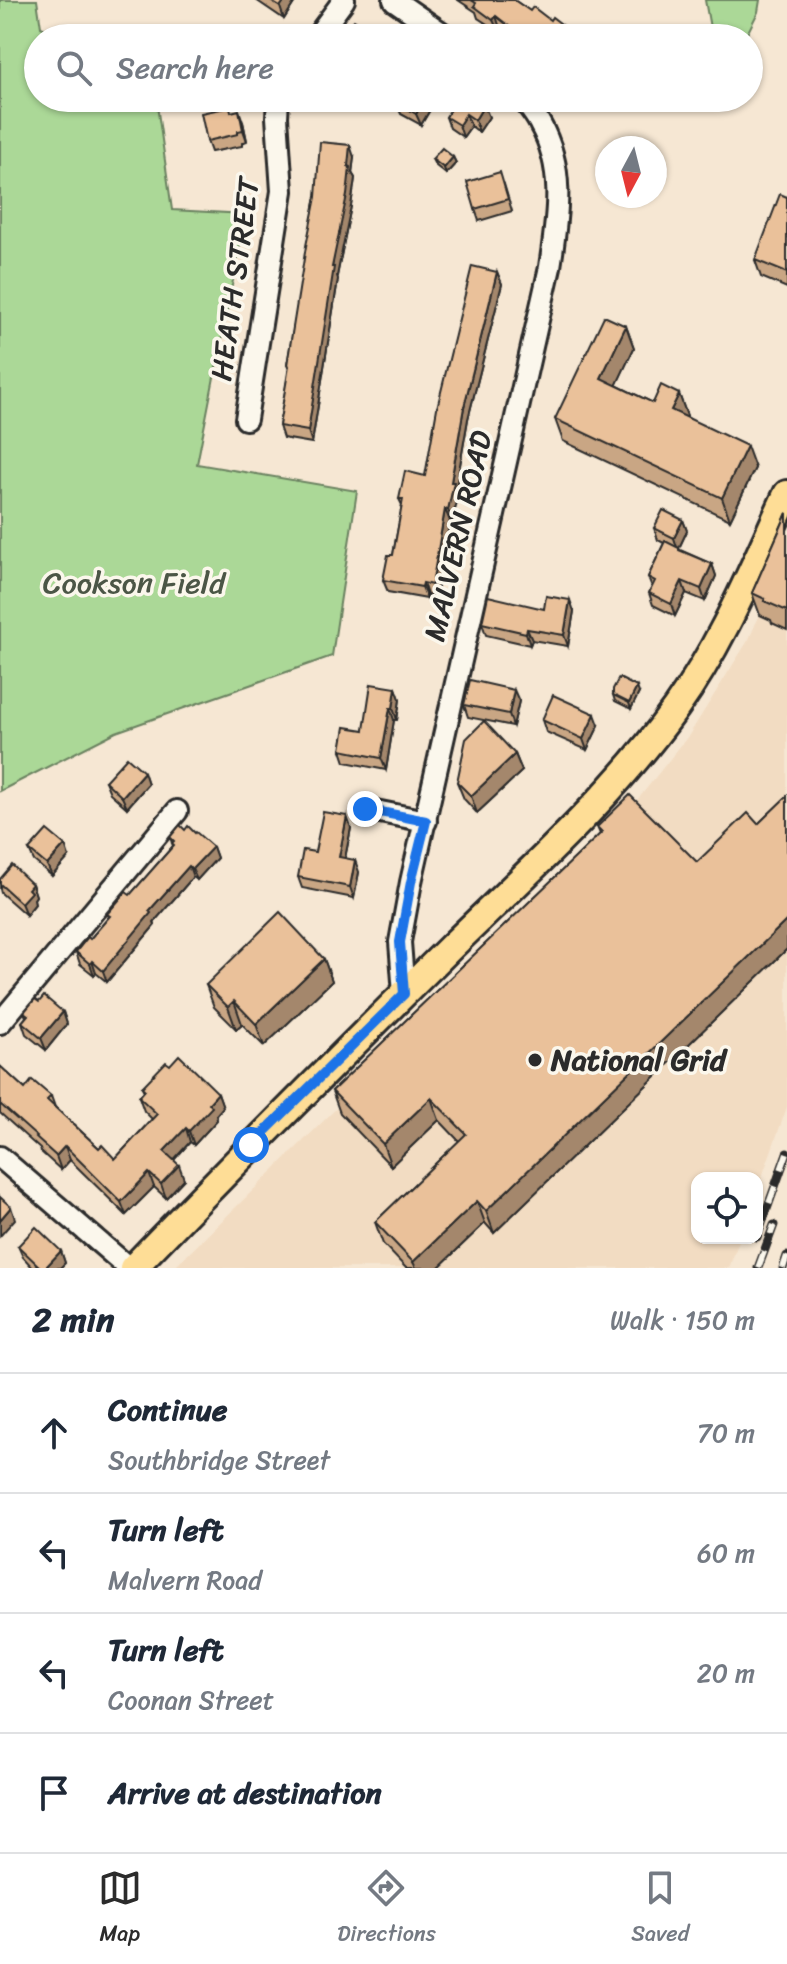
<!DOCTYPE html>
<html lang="en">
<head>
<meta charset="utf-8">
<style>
	:root { --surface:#fff; --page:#f6f6f7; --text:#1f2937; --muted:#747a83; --line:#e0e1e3; --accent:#2b2b2b }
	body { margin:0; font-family:Sriracha,sans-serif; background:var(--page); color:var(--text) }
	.controls { position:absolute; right:24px; bottom:24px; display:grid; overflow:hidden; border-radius:16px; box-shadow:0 2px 6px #0004 }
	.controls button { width:72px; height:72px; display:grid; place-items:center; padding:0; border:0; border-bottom:2px solid var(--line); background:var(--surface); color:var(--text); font:40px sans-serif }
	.compass { position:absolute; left:595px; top:136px; width:72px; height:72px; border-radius:50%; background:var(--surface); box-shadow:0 2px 6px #0004; rotate:187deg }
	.stop { position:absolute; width:24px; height:24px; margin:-18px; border:6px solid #1a73e8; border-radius:50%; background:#fff }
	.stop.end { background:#1a73e8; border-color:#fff; box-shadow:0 2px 8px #0008 }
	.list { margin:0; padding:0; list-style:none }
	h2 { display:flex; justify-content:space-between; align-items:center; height:104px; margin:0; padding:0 32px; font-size:34px }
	h2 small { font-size:26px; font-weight:400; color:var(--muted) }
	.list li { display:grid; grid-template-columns:52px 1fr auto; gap:24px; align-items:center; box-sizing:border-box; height:120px; padding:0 32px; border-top:2px solid var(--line) }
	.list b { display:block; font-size:30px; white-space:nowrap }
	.list p { margin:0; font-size:26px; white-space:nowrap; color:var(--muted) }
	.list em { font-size:26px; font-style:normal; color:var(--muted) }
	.icon { flex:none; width:44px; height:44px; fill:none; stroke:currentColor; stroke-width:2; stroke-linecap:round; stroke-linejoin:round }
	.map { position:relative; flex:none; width:787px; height:1268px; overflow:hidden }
	.search { position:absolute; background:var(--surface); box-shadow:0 2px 6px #0004; left:24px; right:24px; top:24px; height:88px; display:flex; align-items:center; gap:20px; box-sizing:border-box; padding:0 28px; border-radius:44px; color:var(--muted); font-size:30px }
	.sheet { height:584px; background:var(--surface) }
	nav { display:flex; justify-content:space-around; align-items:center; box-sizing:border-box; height:112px; border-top:2px solid var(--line); background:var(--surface); font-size:22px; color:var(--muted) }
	nav a { display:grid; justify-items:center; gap:4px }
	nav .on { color:var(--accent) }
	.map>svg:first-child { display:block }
	.built { fill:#f2dcc2 }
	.green { fill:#abd897; stroke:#6b8261; stroke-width:2 }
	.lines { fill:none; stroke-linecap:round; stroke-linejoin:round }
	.minor-casing { stroke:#2b2b2b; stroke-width:26 }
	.major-casing { stroke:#2b2b2b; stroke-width:32 }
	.minor { stroke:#fbf7ec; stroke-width:20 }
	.major { stroke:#fedd96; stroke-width:26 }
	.rail-casing { stroke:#2b2b2b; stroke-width:9 }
	.rail { stroke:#fbf7ec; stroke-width:6; stroke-dasharray:18; stroke-linecap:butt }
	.wall { fill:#c9a684; stroke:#2b2b2b; stroke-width:2 }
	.shaded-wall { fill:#a4876c; stroke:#2b2b2b; stroke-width:2 }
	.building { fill:#eac19a; stroke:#2b2b2b; stroke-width:2 }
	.route { stroke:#1a73e8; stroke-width:10 }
	.poi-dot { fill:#2b2b2b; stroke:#fbf7ec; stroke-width:3 }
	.labels { text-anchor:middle; stroke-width:7; stroke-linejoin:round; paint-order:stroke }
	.street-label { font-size:30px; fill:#2b2b2b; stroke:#fbf7ec }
	.park-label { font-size:30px; fill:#4b5646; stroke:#fbf7ec }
	.poi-label { font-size:30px; font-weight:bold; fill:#2b2b2b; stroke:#fbf7ec; text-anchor:start }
</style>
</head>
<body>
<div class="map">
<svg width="787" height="1268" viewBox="0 0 787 1268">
	<rect width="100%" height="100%" fill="#f6e7d3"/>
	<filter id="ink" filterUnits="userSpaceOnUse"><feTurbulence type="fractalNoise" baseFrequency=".0125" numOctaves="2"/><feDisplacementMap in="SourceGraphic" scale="16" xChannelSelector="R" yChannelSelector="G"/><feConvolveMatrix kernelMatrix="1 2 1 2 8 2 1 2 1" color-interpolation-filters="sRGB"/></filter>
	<g filter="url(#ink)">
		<path class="built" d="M787 552V1107L757 1191V1178H697V1238H740L729 1268H174L592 857 689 735 749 639Z"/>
		<g class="green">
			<path d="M0 0H37L41 27 67 38H38V98H156L172 210 246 214 197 464 357 491 332 656 116 732 0 791Z"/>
			<path d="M705 0H760L758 12 745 38H715L710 28Z"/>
		</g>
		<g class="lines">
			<g class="minor-casing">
				<g id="minor">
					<path d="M394 0 449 38"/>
					<path d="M316 38 344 0"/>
					<path d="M246 419 282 191 277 117 278 98"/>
					<path d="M365 809 426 821"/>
					<path d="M404 994 400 942 411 882 550 267C557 218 566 170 540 124 536 115 528 106 522 98"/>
					<path d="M0 1023 177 811"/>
					<path d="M0 1157 129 1268"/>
				</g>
			</g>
			<g class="major-casing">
				<path id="major" d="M133 1268C238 1159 345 1052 452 946 530 870 612 797 676 708 723 642 753 567 787 494"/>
			</g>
			<use href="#minor" class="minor"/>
			<use href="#major" class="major"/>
			<g class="rail-casing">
				<g id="rail">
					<path d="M757 1237 787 1153"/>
					<path d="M758 1268 774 1225"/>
					<path d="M783 1268 787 1256"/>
				</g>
			</g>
			<use href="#rail" class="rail"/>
		</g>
		<g class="wall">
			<path d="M256 0H296L284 19Z"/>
			<path d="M458 0H514L569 38H513L500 28 498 31 478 18 476 12Z"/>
			<path d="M437 98 421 125 401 114 396 102Z"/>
			<path d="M458 98 489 117 479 132 471 126 463 137 450 128 446 117Z"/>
			<path d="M231 112 243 122 247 141 242 143V146L211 152 207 141Z"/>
			<path d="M354 157 352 173 355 178 351 206 337 276 338 279 312 443 283 438 279 426 289 369 287 365 316 197Z"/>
			<path d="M453 157 456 163 446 174 435 165 432 159Z"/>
			<path d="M504 184 512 211 479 221 475 209Z"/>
			<path d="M787 197V288L761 277 755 260Z"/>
			<path d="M497 272 502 284 468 419 456 488 459 494 452 521H450L436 597 427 595V599L388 592 383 580 393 555 402 505 399 499 425 476Z"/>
			<path d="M626 326 634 348 616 385 653 403 679 394 687 416V417L755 468 730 520 563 441 555 419Z"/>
			<path d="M787 513V630L772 623 771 620 760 615 752 593Z"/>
			<path d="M683 520 687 531 679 548 680 550 712 564 716 576 705 601 686 593 675 616 653 605 649 593 652 587 648 577 664 543 658 540 654 528Z"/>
			<path d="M544 609 574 611 568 646 532 640 530 645 486 635 482 623Z"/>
			<path d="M396 688 400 699 397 720H394L386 770 345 762 341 750 364 730Z"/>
			<path d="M639 693 631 709 615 701 613 695Z"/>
			<path d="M519 701 513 726 468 717 464 705Z"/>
			<path d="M542 720 599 725 587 750 546 732Z"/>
			<path d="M515 754 522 771 477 813 464 799 457 782Z"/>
			<path d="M144 772 148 784 127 808 110 793 105 781Z"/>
			<path d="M787 796V949L494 1233 485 1223 438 1268H406L383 1244 375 1222 459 1141 439 1120 391 1166 340 1113 332 1091 600 834 597 827 697 862 758 824Z"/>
			<path d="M351 828 345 858 359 872 354 898 302 888 298 877 315 852Z"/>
			<path d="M185 830 213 847 217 858 197 880 193 877 154 922 155 925 107 982 96 973 94 975 80 964 76 952 90 939 108 918 107 914 130 895 173 846 170 837Z"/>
			<path d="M29 850 69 857 52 876 34 861Z"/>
			<path d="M0 879 32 884 36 896 34 899 35 904 26 915 1 893 0 889Z"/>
			<path d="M324 959 332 981 264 1046 242 1024 236 1029 214 1007 206 985Z"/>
			<path d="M39 1002 63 1012 67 1024 46 1050 26 1034 22 1022 26 1017 24 1012Z"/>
			<path d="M170 1065 218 1093 223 1107 216 1115 217 1120 194 1145 190 1142 174 1160 184 1179 166 1198 154 1187 126 1215 70 1160 61 1170 41 1152 40 1149 0 1113V1066L25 1089 51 1096 55 1107 99 1148 115 1159 152 1119 144 1111 139 1097 144 1091 142 1087Z"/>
			<path d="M18 1246 61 1251 65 1263 60 1268H33L23 1257Z"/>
		</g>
		<g class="shaded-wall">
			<path d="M285 0H296L284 19 280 7Z"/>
			<path d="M496 16 500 28 498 31 493 20Z"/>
			<path d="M565 27 569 38H556Z"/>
			<path d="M426 98H437L421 125 416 114Z"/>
			<path d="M484 105 489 117 479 132 475 120Z"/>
			<path d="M239 110 243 122 247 141 243 130Z"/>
			<path d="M466 114 471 126 463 137 459 125Z"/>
			<path d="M350 145 354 157 352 173 355 178 351 206 337 276 338 279 312 443 308 431Z"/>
			<path d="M453 157 456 163 446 174 444 168Z"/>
			<path d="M497 272 502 284 468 419 456 488 459 494 452 521 448 510 451 482 464 407Z"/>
			<path d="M626 326 634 348 609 401 601 378Z"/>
			<path d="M679 394 687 416 679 433 671 410Z"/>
			<path d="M747 446 755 468 730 520 722 498Z"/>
			<path d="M445 509 450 521 436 597 432 585Z"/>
			<path d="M683 520 687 531 678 550 674 538Z"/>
			<path d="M712 564 716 576 705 601 701 589Z"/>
			<path d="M682 581 686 593 675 616 671 604Z"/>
			<path d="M423 583 427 595V599L422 587Z"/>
			<path d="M570 600 574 611 568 646 564 635Z"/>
			<path d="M527 629 532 640 530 645 526 633Z"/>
			<path d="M637 687 639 693 631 709 629 703Z"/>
			<path d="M396 688 400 699 397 720 393 708Z"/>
			<path d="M514 690 519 701 513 726 509 714Z"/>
			<path d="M390 708 394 720 386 770 381 758Z"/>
			<path d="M595 714 599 725 587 750 583 739Z"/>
			<path d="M515 754 522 771 477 813 471 796Z"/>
			<path d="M144 772 148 784 127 808 122 797Z"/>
			<path d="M347 816 351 828 343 868 339 857Z"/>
			<path d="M65 845 69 857 52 876 47 865Z"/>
			<path d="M213 847 217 858 197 880 192 869Z"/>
			<path d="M355 860 359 872 354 898 350 887Z"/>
			<path d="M189 866 193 877 154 922 155 925 107 982 103 971 149 911Z"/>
			<path d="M32 884 36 896 34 899 35 904 26 915 21 903 28 889Z"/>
			<path d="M787 920V949L494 1233 486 1211Z"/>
			<path d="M324 959 332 981 264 1046 256 1024Z"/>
			<path d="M92 961 96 973 94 975 90 964Z"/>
			<path d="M234 1001 242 1024 236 1029 228 1007Z"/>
			<path d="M63 1012 67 1024 46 1050 41 1038Z"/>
			<path d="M218 1093 223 1107 216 1115 217 1120 194 1145 189 1131 209 1103Z"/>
			<path d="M431 1098 439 1120 391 1166 383 1144Z"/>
			<path d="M186 1128 190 1142 169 1165 164 1151Z"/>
			<path d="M65 1146 70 1160 61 1170 56 1156Z"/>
			<path d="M179 1165 184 1179 166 1198 161 1184Z"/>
			<path d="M149 1173 154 1187 126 1215 121 1202Z"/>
			<path d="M477 1201 485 1223 438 1268H416L413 1262Z"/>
			<path d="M11 1207 15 1219 0 1236V1220Z"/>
			<path d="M61 1251 65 1263 60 1268H45Z"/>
		</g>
		<g class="building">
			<path d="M269 0H285L280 7Z"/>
			<path d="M471 0H514L530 11 533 7 550 20 552 17 565 27 556 38H524L496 16 493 20 474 6 476 3Z"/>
			<path d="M354 20 373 32 369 38H338L347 24 350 25Z"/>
			<path d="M399 98H426L416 114 396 102Z"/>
			<path d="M458 98H473L484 105 475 120 466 114 459 125 446 117Z"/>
			<path d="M230 107 231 112 239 110 243 130 238 131V134L207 141 201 113Z"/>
			<path d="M320 142 350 145 348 166 350 167 347 195 332 267H334L308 431 279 426 289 366 287 365 306 246 316 197Z"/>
			<path d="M442 148 453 157 444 168 432 159Z"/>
			<path d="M500 172 508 199 475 209 467 182Z"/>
			<path d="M780 194 787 197V273L755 260Z"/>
			<path d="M472 266 497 272 464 407 451 482H454L448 510 445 509 432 585 423 583 422 587 383 580 388 555H393L403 499H399L405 471 425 476 437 408Z"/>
			<path d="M604 316 626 326 601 378 653 403 661 385 679 394 671 410 747 446 722 498 555 419Z"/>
			<path d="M663 510 683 520 674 538 654 528Z"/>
			<path d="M787 513V611L764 601 765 599 752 593Z"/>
			<path d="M665 541 679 548V550L712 564 701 589 682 581 671 604 649 593 655 581 648 577Z"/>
			<path d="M488 596 544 609 546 596 570 600 564 635 527 629 526 633 482 623Z"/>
			<path d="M619 678 637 687 629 703 613 695V689Z"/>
			<path d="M470 680 514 690 509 714 464 705Z"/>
			<path d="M371 684 396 688 393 708H390L381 758 341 750 345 727 364 730Z"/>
			<path d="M553 695 595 714 583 739 542 720Z"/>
			<path d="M484 721 515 754 471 796 457 782 466 739Z"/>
			<path d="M127 757 144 772 122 797 105 781Z"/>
			<path d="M630 795 697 862 748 813 758 824 787 796V920L486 1211 477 1201 413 1262 375 1222 466 1134 431 1098 383 1144 332 1091 602 832 597 827Z"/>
			<path d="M323 812 347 816 339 857 355 860 350 887 298 877 303 850 315 852Z"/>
			<path d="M180 825 185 830 188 826 195 833 196 832 213 847 192 869 189 866 149 911 151 913 103 971 92 961 90 964 76 952 88 937 90 939 110 916 107 914 126 892 130 895 174 845 172 843 174 841 170 837Z"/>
			<path d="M47 830 65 845 47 865 29 850Z"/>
			<path d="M12 865 32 884 28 889 31 892 21 903 0 884V879Z"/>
			<path d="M280 912 324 959 256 1024 234 1001 228 1007 206 985Z"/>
			<path d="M44 996 63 1012 41 1038 22 1022 28 1015 24 1012 35 999 39 1002Z"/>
			<path d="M179 1055 218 1093 209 1103 212 1107 189 1131 186 1128 164 1151 179 1165 161 1184 149 1173 121 1202 65 1146 56 1156 36 1138 37 1137 0 1104V1066L25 1089 32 1080 51 1096 47 1100 99 1148 102 1145 115 1159 157 1114 139 1097 145 1090 142 1087 166 1062 170 1065Z"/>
			<path d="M0 1197 11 1207 0 1220Z"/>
			<path d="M36 1227 61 1251 45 1268H41L18 1246Z"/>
		</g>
	</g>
	<g class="lines" filter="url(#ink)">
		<path class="route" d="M251 1145 404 994 400 942 411 882 426 821 365 809"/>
	</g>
	<circle class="poi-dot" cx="535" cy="1060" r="8"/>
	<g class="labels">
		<g class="street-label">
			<text transform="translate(235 279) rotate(-82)" y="10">HEATH STREET</text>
			<text transform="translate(458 536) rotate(-77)" y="10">MALVERN ROAD</text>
		</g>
		<g class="park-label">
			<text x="134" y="593">Cookson Field</text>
		</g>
		<g class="poi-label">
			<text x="551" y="1070">National Grid</text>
		</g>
	</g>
</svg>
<div class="controls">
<button><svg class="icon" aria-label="locate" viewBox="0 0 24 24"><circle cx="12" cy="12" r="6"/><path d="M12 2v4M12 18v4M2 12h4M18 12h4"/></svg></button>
</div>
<svg class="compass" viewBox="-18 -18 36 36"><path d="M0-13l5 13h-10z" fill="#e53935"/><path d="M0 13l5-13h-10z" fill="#747a83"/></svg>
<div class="stop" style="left:251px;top:1145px"></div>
<div class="stop end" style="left:365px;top:809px"></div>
<div class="search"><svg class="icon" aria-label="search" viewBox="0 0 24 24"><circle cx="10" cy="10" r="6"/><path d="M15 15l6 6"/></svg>Search here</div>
</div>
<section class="sheet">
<h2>2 min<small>Walk · 150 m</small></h2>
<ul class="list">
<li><svg class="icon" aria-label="ahead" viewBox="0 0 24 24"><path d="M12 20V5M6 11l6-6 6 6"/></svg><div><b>Continue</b><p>Southbridge Street</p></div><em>70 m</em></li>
<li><svg class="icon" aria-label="left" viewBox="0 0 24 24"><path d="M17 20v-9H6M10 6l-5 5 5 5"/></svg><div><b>Turn left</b><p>Malvern Road</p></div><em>60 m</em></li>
<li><svg class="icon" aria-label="left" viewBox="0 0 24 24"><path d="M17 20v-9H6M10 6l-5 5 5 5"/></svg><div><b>Turn left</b><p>Coonan Street</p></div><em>20 m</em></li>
<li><svg class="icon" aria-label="arrive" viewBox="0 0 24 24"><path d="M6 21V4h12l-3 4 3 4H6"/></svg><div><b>Arrive at destination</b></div></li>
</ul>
</section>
<nav>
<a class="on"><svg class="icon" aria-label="map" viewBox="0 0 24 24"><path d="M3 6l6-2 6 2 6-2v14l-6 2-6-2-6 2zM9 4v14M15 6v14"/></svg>Map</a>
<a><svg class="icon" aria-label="directions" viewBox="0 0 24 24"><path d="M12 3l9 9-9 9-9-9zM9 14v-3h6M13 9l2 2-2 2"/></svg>Directions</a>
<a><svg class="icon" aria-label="saved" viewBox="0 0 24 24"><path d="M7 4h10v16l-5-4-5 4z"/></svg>Saved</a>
</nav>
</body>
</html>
